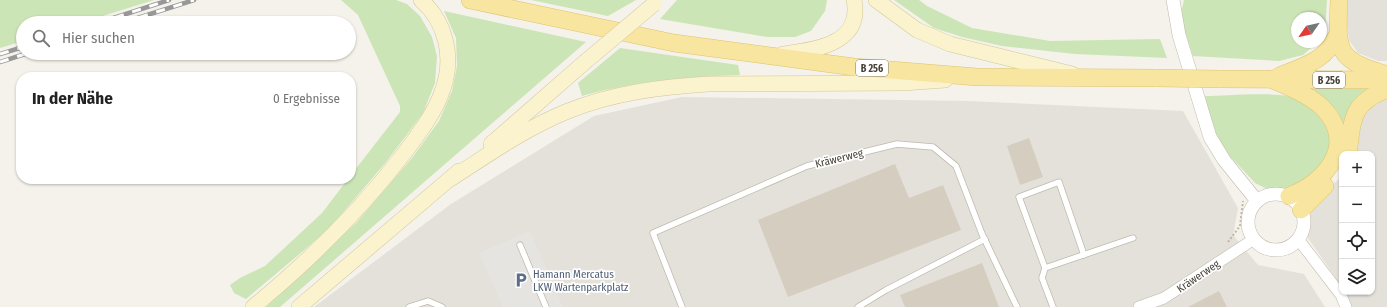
<!DOCTYPE html>
<html lang="de">
<head>
<meta charset="utf-8">
<style>
	:root { --surface:#fff; --page:#f2f2f2; --text:#222; --muted:#767676; --line:#e0e0e0 }
	body { margin:0; font-family:"Fira Sans Condensed",sans-serif; background:var(--page); color:var(--text) }
	.controls { position:absolute; right:12px; bottom:12px; display:grid; overflow:hidden; border-radius:8px; box-shadow:0 1px 3px #0004 }
	.controls button { width:36px; height:36px; display:grid; place-items:center; padding:0; border:0; border-bottom:1px solid var(--line); background:var(--surface); color:var(--text); font:20px sans-serif }
	.compass { position:absolute; left:1291px; top:12px; width:36px; height:36px; border-radius:50%; background:var(--surface); box-shadow:0 1px 3px #0004; rotate:236deg }
	.list { margin:0; padding:0; list-style:none }
	h2 { display:flex; justify-content:space-between; align-items:center; height:52px; margin:0; padding:0 16px; font-size:17px }
	h2 small { font-size:13px; font-weight:400; color:var(--muted) }
	.icon { flex:none; width:22px; height:22px; fill:none; stroke:currentColor; stroke-width:2; stroke-linecap:round; stroke-linejoin:round }
	.map { position:relative; flex:none; width:1387px; height:307px; overflow:hidden }
	.search { position:absolute; background:var(--surface); box-shadow:0 1px 3px #0004; left:16px; top:16px; width:340px; height:44px; display:flex; align-items:center; gap:10px; box-sizing:border-box; padding:0 14px; border-radius:22px; color:var(--muted); font-size:15px }
	.panel { position:absolute; background:var(--surface); box-shadow:0 1px 3px #0004; left:16px; top:72px; width:340px; height:112px; border-radius:16px }
	.map>svg:first-child { display:block }
	.industrial { fill:#e4e1db }
	.green { fill:#cce5b6 }
	.parking { fill:#e6e4e1 }
	.building { fill:#d5cec0 }
	.lines { fill:none; stroke-linecap:round; stroke-linejoin:round }
	.service-casing { stroke:#bfbaad; stroke-width:7 }
	.minor-casing { stroke:#bfbaad; stroke-width:12 }
	.tertiary-casing { stroke:#bfbaad; stroke-width:14 }
	.secondary-casing { stroke:#d1c79d; stroke-width:16 }
	.primary-casing { stroke:#ddc470; stroke-width:18 }
	.path { stroke:#c0b79f; stroke-width:2; stroke-dasharray:2 2; stroke-linecap:butt }
	.service { stroke:#fff; stroke-width:5.5 }
	.minor { stroke:#fff; stroke-width:11 }
	.tertiary { stroke:#fff; stroke-width:13 }
	.secondary { stroke:#fbf3cd; stroke-width:15 }
	.primary { stroke:#f8e59f; stroke-width:17 }
	.rail-casing { stroke:#989898; stroke-width:4.5 }
	.rail { stroke:#fff; stroke-width:3; stroke-dasharray:9; stroke-linecap:butt }
	.secondary-bridge-casing { stroke:#d1c79d; stroke-width:16; stroke-linecap:butt }
	.primary-bridge-casing { stroke:#ddc470; stroke-width:18; stroke-linecap:butt }
	.secondary-bridge { stroke:#fbf3cd; stroke-width:15 }
	.primary-bridge { stroke:#f8e59f; stroke-width:17 }
	.labels { text-anchor:middle; stroke-width:3.5; stroke-linejoin:round; paint-order:stroke }
	.shield { fill:#fff; stroke:#7f7b74; stroke-width:1 }
	.shield-label { font-size:10px; font-weight:bold; fill:#484339 }
	.street-label { font-size:11px; fill:#484339; stroke:#fff }
	.service-label { font-size:11px; fill:#4e5e75; stroke:#fff; text-anchor:start }
</style>
</head>
<body>
<div class="map">
<svg width="1387" height="307" viewBox="0 0 1387 307">
	<rect width="100%" height="100%" fill="#f4f2ea"/>
	<g class="industrial">
		<path d="M1346 0H1387V61H1378L1358 53 1349 40 1345 13Z"/>
		<path d="M682 97 969 101 1183 111 1238 208 1233 235 1258 265 1304 274 1325 307H314L451 204 594 116Z"/>
		<path d="M1387 97V307H1351L1344 292H1372V154H1353L1365 108Z"/>
		<path d="M1342 176V287L1308 238 1310 211 1316 200Z"/>
	</g>
	<g class="green">
		<path d="M0 0H154L80 23H23V41L0 48Z"/>
		<path d="M341 0H396L407 4 420 16 432 37 437 56 435 83 423 113 387 161 328 230 246 299 234 293 230 285 240 278 265 266 322 213 348 179H351V175L400 112V106L358 15Z"/>
		<path d="M531 0H636L608 16Z"/>
		<path d="M677 0H827L825 11 811 31 795 37H767L660 19Z"/>
		<path d="M894 0H919L927 6 972 28 1050 41 1160 39 1167 58 1075 54 1002 46 962 37 934 28Z"/>
		<path d="M1184 0H1327L1325 32 1321 38V18H1297V42H1318L1303 55 1279 61 1193 56 1180 17Z"/>
		<path d="M444 11 586 42 280 307H266L357 222 412 158 439 121 452 91 457 66 456 38Z"/>
		<path d="M620 48 738 65 740 75C686 77 634 81 582 96L578 83Z"/>
		<path d="M1372 88 1347 140 1301 89Z"/>
		<path d="M1205 96C1231 96 1289 89 1310 103 1319 109 1326 124 1333 132L1327 168 1290 191 1267 189 1255 183 1228 154 1218 139 1210 119Z"/>
	</g>
	<path class="parking" d="M530 231 563 307H503L479 253Z"/>
	<g class="building">
		<path d="M1029 138 1043 177 1020 185 1007 146Z"/>
		<path d="M895 164 909 198 943 185 961 230 788 297 758 220Z"/>
		<path d="M982 263 999 307H905L900 295Z"/>
		<path d="M1219 291 1227 307H1188Z"/>
	</g>
	<g class="lines">
		<g class="service-casing">
			<g id="service">
				<path d="M520 245 546 307"/>
				<path d="M1045 268 1019 197 1059 182 1084 255"/>
				<path d="M409 307 428 301 442 307"/>
				<path d="M682 307 653 233 807 166 897 144 933 147 956 166 982 234 1017 307"/>
				<path d="M858 307 886 290 985 239"/>
				<path d="M1053 307 1042 278 1045 268 1133 238"/>
			</g>
		</g>
		<g class="minor-casing">
			<g id="minor">
				<path d="M1298 239 1341 295 1346 307"/>
				<path d="M1139 307 1164 298 1254 239"/>
			</g>
		</g>
		<g class="tertiary-casing">
			<g id="tertiary">
				<path d="M1173 0 1179 35 1210 137 1224 160 1257 201"/>
				<circle cx="1276" cy="222" r="28"/>
			</g>
		</g>
		<g class="secondary-casing">
			<g id="secondary">
				<path d="M876 0 917 30 950 44 1072 74"/>
				<path d="M783 54C813 50 863 45 854 0"/>
				<path d="M491 144 585 62"/>
				<path d="M452 178C489 154 526 128 568 111 613 93 660 87 708 84L903 83 945 80"/>
				<path d="M253 307C309 261 361 210 406 151 420 132 436 111 443 89 454 57 446 22 421 0"/>
				<path d="M299 307 459 171"/>
			</g>
		</g>
		<g class="primary-casing">
			<g id="primary">
				<path d="M470 0 674 43 854 67 977 77 1158 78"/>
				<path d="M1339 0C1337 49 1335 60 1385 74"/>
				<path d="M1279 76C1304 66 1326 61 1337 35"/>
				<path d="M1219 79 1387 80"/>
				<path d="M1271 79C1288 87 1308 94 1322 107 1358 143 1327 182 1289 196"/>
				<path d="M1348 154C1353 119 1350 104 1387 89"/>
				<path d="M1301 210 1325 186"/>
			</g>
		</g>
		<path class="path" d="M1228 242 1240 226 1243 201"/>
		<use href="#service" class="service"/>
		<use href="#minor" class="minor"/>
		<use href="#tertiary" class="tertiary"/>
		<use href="#secondary" class="secondary"/>
		<use href="#primary" class="primary"/>
		<g class="rail-casing">
			<g id="rail">
				<path d="M98 23 169 0"/>
				<path d="M122 23 194 0"/>
				<path d="M0 54 23 47"/>
				<path d="M0 62 28 53"/>
			</g>
		</g>
		<use href="#rail" class="rail"/>
		<g class="secondary-bridge-casing">
			<path id="secondary-bridge" d="M585 62 654 4"/>
		</g>
		<g class="primary-bridge-casing">
			<path id="primary-bridge" d="M1158 78 1219 79"/>
		</g>
		<use href="#secondary-bridge" class="secondary-bridge"/>
		<use href="#primary-bridge" class="primary-bridge"/>
	</g>
	<defs>
		<g id="parking-bare" transform="scale(1.2)"><path d="M-3.5-5.5H1a3.5 3.5 0 0 1 0 7H-1V5.5H-3.5ZM-1-3.4V-.6H.8a1.4 1.4 0 0 0 0-2.8Z" fill="#5c6f8a" stroke="#fff" stroke-width="2.5" paint-order="stroke"/></g>
	</defs>
	<g fill-rule="evenodd">
		<use href="#parking-bare" x="521" y="280"/>
	</g>
	<g class="labels">
		<g class="shield">
			<rect x="856" y="60" width="32" height="16" rx="3"/>
			<rect x="1313" y="72" width="32" height="16" rx="3"/>
		</g>
		<g class="shield-label">
			<text x="872" y="72">B 256</text>
			<text x="1329" y="84">B 256</text>
		</g>
		<g class="street-label">
			<text transform="translate(839 158) rotate(-14)" y="4">Kräwerweg</text>
			<text transform="translate(1198 276) rotate(-34)" y="4">Kräwerweg</text>
		</g>
		<g class="service-label">
			<text x="533" y="278">Hamann Mercatus<tspan x="533" dy="13">LKW Wartenparkplatz</tspan></text>
		</g>
	</g>
</svg>
<div class="controls">
<button>+</button>
<button>−</button>
<button><svg class="icon" aria-label="locate" viewBox="0 0 24 24"><circle cx="12" cy="12" r="6"/><path d="M12 2v4M12 18v4M2 12h4M18 12h4"/></svg></button>
<button><svg class="icon" aria-label="layers" viewBox="0 0 24 24"><path d="M12 4l9 5-9 5-9-5zM3 14l9 5 9-5"/></svg></button>
</div>
<svg class="compass" viewBox="-18 -18 36 36"><path d="M0-13l5 13h-10z" fill="#e53935"/><path d="M0 13l5-13h-10z" fill="#767676"/></svg>
<div class="search"><svg class="icon" aria-label="search" viewBox="0 0 24 24"><circle cx="10" cy="10" r="6"/><path d="M15 15l6 6"/></svg>Hier suchen</div>
<section class="panel">
<h2>In der Nähe<small>0 Ergebnisse</small></h2>
<ul class="list">
</ul>
</section>
</div>
</body>
</html>
